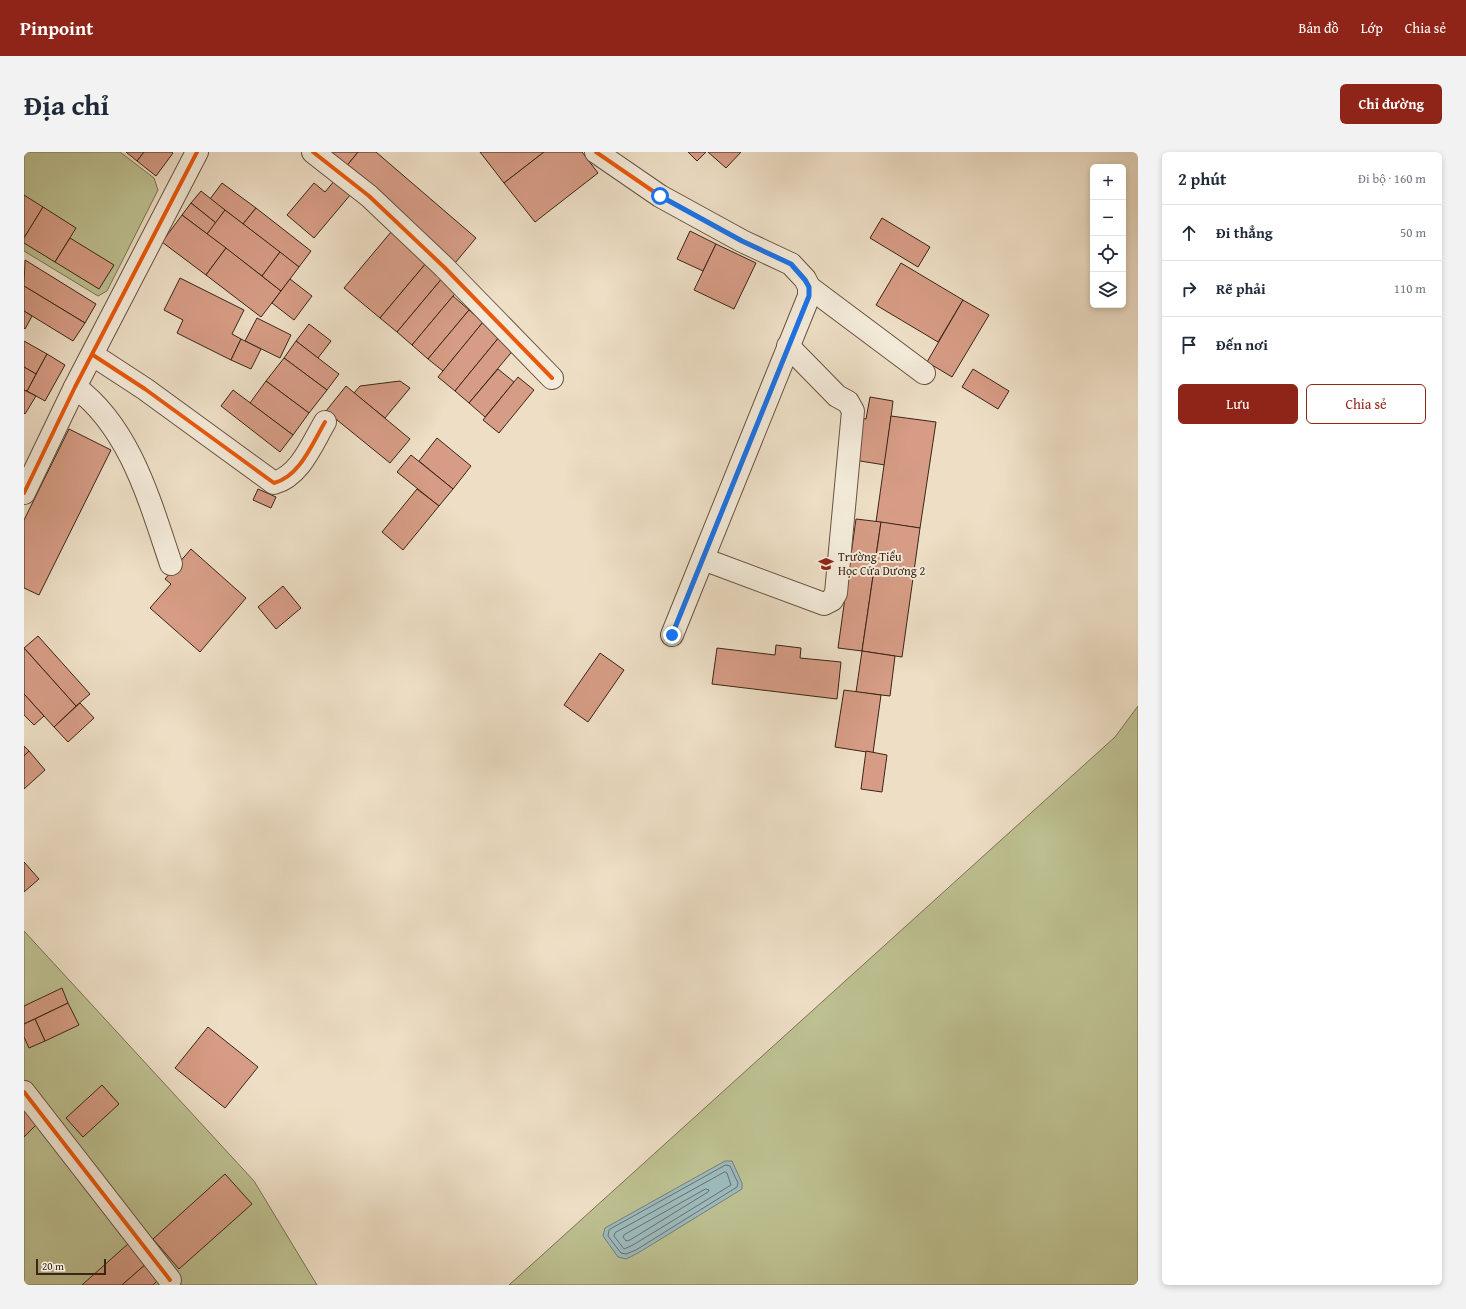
<!DOCTYPE html>
<html lang="vi">
<head>
<meta charset="utf-8">
<style>
	:root { --surface:#fff; --page:#f2f2f3; --text:#1f2937; --muted:#747a83; --line:#e0e1e3; --accent:#8f2418 }
	body { margin:0; font-family:"Gentium Book Plus",serif; background:var(--page); color:var(--text) }
	.controls { position:absolute; right:12px; top:12px; display:grid; overflow:hidden; border-radius:6px; box-shadow:0 2px 6px #0003 }
	.controls button { width:36px; height:36px; display:grid; place-items:center; padding:0; border:0; border-bottom:1px solid var(--line); background:var(--surface); color:var(--text); font:20px sans-serif }
	.scale { position:absolute; left:12px; bottom:10px; width:70px; box-sizing:border-box; padding-left:4px; border:2px solid #3b2515; border-top:0; font-size:11px; line-height:14px; white-space:nowrap; color:#3b2515; -webkit-text-stroke:3px #f3ead9; paint-order:stroke }
	.stop { position:absolute; width:12px; height:12px; margin:-9px; border:3px solid #1a73e8; border-radius:50%; background:#fff }
	.stop.end { background:#1a73e8; border-color:#fff; box-shadow:0 1px 4px #0008 }
	.list { margin:0; padding:0; list-style:none }
	h2 { display:flex; justify-content:space-between; align-items:center; height:52px; margin:0; padding:0 16px; font-size:17px }
	h2 small { font-size:13px; font-weight:400; color:var(--muted) }
	.list li { display:grid; grid-template-columns:26px 1fr auto; gap:12px; align-items:center; box-sizing:border-box; height:56px; padding:0 16px; border-top:1px solid var(--line) }
	.list b { display:block; font-size:15px; white-space:nowrap }
	.list em { font-size:13px; font-style:normal; color:var(--muted) }
	.actions { display:flex; gap:8px; padding:12px 16px }
	.actions a { flex:1; padding:9px 0; border:1px solid var(--accent); border-radius:6px; text-align:center; font-size:14px; color:var(--accent) }
	.actions .main { background:var(--accent); color:#fff }
	.icon { flex:none; width:22px; height:22px; fill:none; stroke:currentColor; stroke-width:2; stroke-linecap:round; stroke-linejoin:round }
	.map { position:relative; flex:none; width:1114px; height:1133px; overflow:hidden; border-radius:6px }
	header { display:flex; align-items:center; gap:24px; box-sizing:border-box; height:56px; padding:0 20px; background:var(--accent); color:#fff }
	header strong { font-size:19px }
	nav { display:flex; gap:22px; margin-inline-start:auto; font-size:14px }
	.intro { display:flex; align-items:center; justify-content:space-between; box-sizing:border-box; height:96px; padding:0 24px }
	h1 { margin:0; font-size:28px }
	.button { padding:10px 18px; border-radius:6px; background:var(--accent); color:#fff; font-size:14px; font-weight:700 }
	main { display:flex; gap:24px; padding:0 24px }
	aside { flex:1; background:var(--surface); border-radius:6px; box-shadow:0 2px 6px #0003 }
	.map>svg:first-child { display:block }
	.green { fill:#bdc091; stroke:#7c7253 }
	.water { fill:#9cbabd; stroke:#757e7a }
	.lines { fill:none; stroke-linecap:round; stroke-linejoin:round }
	.shore { stroke:#6c7069; stroke-width:1 }
	.building { fill:#d69c85; stroke:#3b2515 }
	.minor-casing { stroke:#685341; stroke-width:24 }
	.minor { stroke:#f3ead9; stroke-width:22 }
	.cycleway-casing { stroke:#f3ead9; stroke-width:6 }
	.cycleway { stroke:#e8590c; stroke-width:4 }
	.route { stroke:#1a73e8; stroke-width:5 }
	.labels { text-anchor:middle; stroke-width:4; stroke-linejoin:round; paint-order:stroke }
	.poi-label { font-size:12px; fill:#3b2515; stroke:#f3ead9; text-anchor:start }
</style>
</head>
<body>
<header>
<strong>Pinpoint</strong>
<nav><a>Bản đồ</a><a>Lớp</a><a>Chia sẻ</a></nav>
</header>
<div class="intro"><h1>Địa chỉ</h1><a class="button">Chỉ đường</a></div>
<main>
<div class="map">
<svg width="1114" height="1133" viewBox="0 0 1114 1133">
	<rect width="100%" height="100%" fill="#eddec5"/>
	<filter id="stains"><feTurbulence type="fractalNoise" baseFrequency=".005" numOctaves="4"/><feColorMatrix values="0 0 0 0 .2 0 0 0 0 .09 0 0 0 0 .02 0 0 0 .5 -.17"/></filter>
	<radialGradient id="worn" r=".72"><stop offset=".6" stop-color="#630" stop-opacity="0"/><stop offset="1" stop-color="#630" stop-opacity=".3"/></radialGradient>
	<g class="green">
		<path d="M0 0H96L130 26 134 38 83 139 74 144 0 99Z"/>
		<path d="M1114 554V1133H485L1091 585Z"/>
		<path d="M0 779 230 1029 293 1133H0Z"/>
	</g>
	<path class="water" d="M701 1009H708L718 1031V1037L614 1101 602 1107 594 1105 579 1084 581 1076Z"/>
	<g class="lines">
		<g class="shore">
			<path d="M702 1013 706 1014 714 1031 713 1035 612 1098 602 1102 597 1101 584 1084 585 1078Z"/>
			<path d="M701 1020 703 1021 707 1033 609 1093 600 1097 590 1084 591 1081Z"/>
			<path d="M682 1037 685 1038 684 1040 606 1088 602 1089 599 1085 600 1083Z"/>
		</g>
	</g>
	<g class="building">
		<path d="M102 0H120L113 9Z"/>
		<path d="M120 0H147L149 1 132 24 113 9Z"/>
		<path d="M302 0H334L321 16Z"/>
		<path d="M334 0H352L452 86 431 111 321 16Z"/>
		<path d="M456 0H520L480 31Z"/>
		<path d="M520 0H558L574 21 511 70 480 31Z"/>
		<path d="M664 0H682L673 9Z"/>
		<path d="M684 0H717L702 16Z"/>
		<path d="M311 28 327 42 290 86 263 63 290 31 301 40Z"/>
		<path d="M198 31 232 56 219 72 186 47Z"/>
		<path d="M177 39 201 58 192 71 167 51Z"/>
		<path d="M0 43 19 55 0 86Z"/>
		<path d="M167 51 192 71 183 82 158 63Z"/>
		<path d="M19 55 52 76 31 110 0 91V86Z"/>
		<path d="M232 56 287 99 275 115 219 72Z"/>
		<path d="M201 58 256 100 238 124 183 82Z"/>
		<path d="M158 63 202 96 182 123 138 90Z"/>
		<path d="M858 66 906 95 894 115 846 86Z"/>
		<path d="M666 79 692 92 679 119 653 107Z"/>
		<path d="M367 80 403 110 356 166 320 136Z"/>
		<path d="M46 86 90 113 75 137 31 110Z"/>
		<path d="M692 92 732 111 710 157 670 138Z"/>
		<path d="M202 96 257 139 237 165 182 123Z"/>
		<path d="M256 100 275 115 257 139 238 124Z"/>
		<path d="M1 108 72 152 61 171 0 134Z"/>
		<path d="M403 110 420 124 373 180 356 166Z"/>
		<path d="M877 111 939 148 914 190 852 153Z"/>
		<path d="M420 124 435 137 388 193 373 180Z"/>
		<path d="M156 126 220 158 208 182 217 187 207 208 153 181 159 168 140 158Z"/>
		<path d="M266 127 288 144 270 168 248 151Z"/>
		<path d="M0 134 61 171 49 189 0 159Z"/>
		<path d="M429 144 445 158 404 207 388 193Z"/>
		<path d="M939 148 965 163 928 225 903 210Z"/>
		<path d="M445 158 459 170 419 219 404 207Z"/>
		<path d="M0 159 8 164 1 177 0 176Z"/>
		<path d="M233 166 267 183 256 206 221 189Z"/>
		<path d="M459 170 476 184 431 239 414 225Z"/>
		<path d="M285 172 307 189 294 206 272 189Z"/>
		<path d="M476 184 491 196 445 251 431 239Z"/>
		<path d="M217 187 237 197 227 217 207 208Z"/>
		<path d="M0 189 23 202 12 222 0 215Z"/>
		<path d="M272 189 315 222 303 238 260 206Z"/>
		<path d="M23 202 41 213 21 249 3 239Z"/>
		<path d="M260 206 303 238 285 261 242 229Z"/>
		<path d="M0 215 12 222 3 239 0 238Z"/>
		<path d="M474 217 490 230 461 265 445 251Z"/>
		<path d="M949 217 985 239 974 257 938 235Z"/>
		<path d="M494 225 510 238 475 281 459 268Z"/>
		<path d="M242 229 285 261 269 283 226 251Z"/>
		<path d="M376 229 386 236 361 266 330 241 336 234Z"/>
		<path d="M322 234 386 287 366 311 302 259Z"/>
		<path d="M0 238 12 244 1 262 0 261Z"/>
		<path d="M209 238 269 283 256 300 197 254Z"/>
		<path d="M846 245 869 249 861 313 830 308 836 266 842 267Z"/>
		<path d="M867 264 912 270 896 376 852 370Z"/>
		<path d="M45 277 87 298 15 443 0 436V368Z"/>
		<path d="M413 286 447 314 429 337 395 309Z"/>
		<path d="M387 303 429 337 415 354 373 320Z"/>
		<path d="M234 337 252 345 247 356 229 348Z"/>
		<path d="M393 337 415 354 379 398 358 380Z"/>
		<path d="M832 367 857 370 838 499 814 496Z"/>
		<path d="M857 370 896 376 878 505 838 499Z"/>
		<path d="M167 397 222 446 176 500 126 456 147 432 141 427Z"/>
		<path d="M259 434 277 456 252 477 234 455Z"/>
		<path d="M14 484 66 542 52 554 0 496Z"/>
		<path d="M752 493 777 496 776 506 817 510 813 547 688 532 693 496 751 503Z"/>
		<path d="M0 496 52 554 30 575 0 542Z"/>
		<path d="M838 499 871 504 866 544 832 540Z"/>
		<path d="M576 501 600 518 564 570 540 553Z"/>
		<path d="M820 538 857 543 849 601 811 595Z"/>
		<path d="M0 542 20 564 10 573 0 563Z"/>
		<path d="M56 551 70 566 44 590 30 575Z"/>
		<path d="M0 594 5 599 0 604Z"/>
		<path d="M5 599 21 618 0 637V604Z"/>
		<path d="M842 599 863 603 858 640 837 637Z"/>
		<path d="M0 710 15 727 0 740Z"/>
		<path d="M38 836 44 851 0 872V854Z"/>
		<path d="M44 851 55 873 21 889 11 867Z"/>
		<path d="M11 867 21 889 5 896 0 885V872Z"/>
		<path d="M184 875 234 915 201 956 151 916Z"/>
		<path d="M78 933 95 952 59 985 42 966Z"/>
		<path d="M0 954 16 969 0 985Z"/>
		<path d="M201 1022 228 1052 155 1117 129 1087Z"/>
		<path d="M105 1091 123 1111 98 1133H58Z"/>
		<path d="M123 1111 136 1126 129 1133H98Z"/>
	</g>
	<g class="lines">
		<g class="minor-casing">
			<g id="minor">
				<path d="M289 0 345 44 420 115 528 226"/>
				<path d="M572 0 636 44 718 89 767 112 781 127 785 135V144L648 483"/>
				<path d="M785 135 900 221"/>
				<path d="M69 203 121 237 250 331C276 324 288 292 301 270"/>
				<path d="M51 235C106 275 126 350 147 412"/>
				<path d="M0 341 51 235 173 0"/>
				<path d="M679 407 800 452 808 448 812 441 829 259 824 250 813 244 764 194"/>
				<path d="M0 940 146 1128"/>
			</g>
		</g>
		<use href="#minor" class="minor"/>
		<g class="cycleway-casing">
			<g id="cycleway">
				<path d="M289 0 345 44 420 115 528 226"/>
				<path d="M572 0 636 44 718 89 767 112 781 127 785 135V144L648 483"/>
				<path d="M69 203 121 237 250 331C276 324 288 292 301 270"/>
				<path d="M0 341 51 235 173 0"/>
				<path d="M0 940 146 1128"/>
			</g>
		</g>
		<use href="#cycleway" class="cycleway"/>
	</g>
	<g class="lines">
		<path class="route" d="M636 44 718 89 767 112 781 128 785 135V144L648 483"/>
	</g>
	<defs>
		<g id="school-bare" transform="scale(1.2)"><path d="M0-5L7-2L0 1L-7-2ZM-4 1L0 2.5L4 1V4Q0 6-4 4Z" fill="#8f2418" stroke="#f3ead9" stroke-width="2.5" paint-order="stroke"/></g>
	</defs>
	<g fill-rule="evenodd">
		<use href="#school-bare" x="802" y="412"/>
	</g>
	<g class="labels">
		<g class="poi-label">
			<text x="814" y="409">Trường Tiểu<tspan x="814" dy="14">Học Cửa Dương 2</tspan></text>
		</g>
	</g>
	<rect width="100%" height="100%" filter="url(#stains)"/>
	<rect width="100%" height="100%" fill="url(#worn)"/>
</svg>
<div class="controls">
<button>+</button>
<button>−</button>
<button><svg class="icon" aria-label="locate" viewBox="0 0 24 24"><circle cx="12" cy="12" r="6"/><path d="M12 2v4M12 18v4M2 12h4M18 12h4"/></svg></button>
<button><svg class="icon" aria-label="layers" viewBox="0 0 24 24"><path d="M12 4l9 5-9 5-9-5zM3 14l9 5 9-5"/></svg></button>
</div>
<div class="scale">20 m</div>
<div class="stop" style="left:636px;top:44px"></div>
<div class="stop end" style="left:648px;top:483px"></div>
</div>
<aside>
<h2>2 phút<small>Đi bộ · 160 m</small></h2>
<ul class="list">
<li><svg class="icon" aria-label="ahead" viewBox="0 0 24 24"><path d="M12 20V5M6 11l6-6 6 6"/></svg><div><b>Đi thẳng</b></div><em>50 m</em></li>
<li><svg class="icon" aria-label="right" viewBox="0 0 24 24"><path d="M7 20v-9h11M14 6l5 5-5 5"/></svg><div><b>Rẽ phải</b></div><em>110 m</em></li>
<li><svg class="icon" aria-label="arrive" viewBox="0 0 24 24"><path d="M6 21V4h12l-3 4 3 4H6"/></svg><div><b>Đến nơi</b></div></li>
</ul>
<div class="actions"><a class="main">Lưu</a><a>Chia sẻ</a></div>
</aside>
</main>
</body>
</html>
